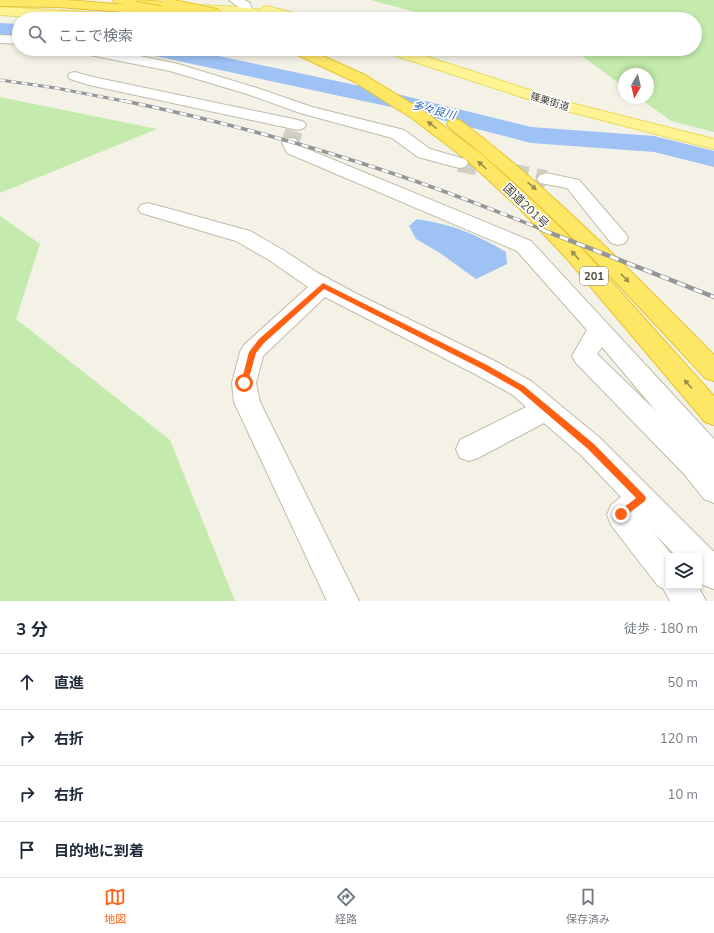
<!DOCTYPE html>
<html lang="ja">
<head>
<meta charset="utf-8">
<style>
	:root { --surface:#fff; --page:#f2f2f3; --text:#1f2937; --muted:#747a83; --line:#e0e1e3; --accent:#ff6012 }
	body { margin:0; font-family:Mulish,"Noto Sans JP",sans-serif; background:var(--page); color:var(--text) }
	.controls { position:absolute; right:12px; bottom:12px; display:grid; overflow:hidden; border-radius:0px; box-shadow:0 2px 6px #0003 }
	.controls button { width:36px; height:36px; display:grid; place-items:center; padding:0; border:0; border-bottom:1px solid var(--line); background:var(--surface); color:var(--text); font:20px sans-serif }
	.compass { position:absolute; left:618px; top:68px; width:36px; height:36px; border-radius:50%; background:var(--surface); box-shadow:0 2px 6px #0003; rotate:188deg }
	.stop { position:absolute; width:12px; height:12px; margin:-9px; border:3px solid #ff6012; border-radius:50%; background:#fff }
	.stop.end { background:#ff6012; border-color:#fff; box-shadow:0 1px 4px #0008 }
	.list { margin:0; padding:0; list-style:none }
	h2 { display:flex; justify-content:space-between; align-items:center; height:52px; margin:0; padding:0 16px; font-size:17px }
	h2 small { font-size:13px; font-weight:400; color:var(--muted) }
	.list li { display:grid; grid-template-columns:26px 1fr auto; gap:12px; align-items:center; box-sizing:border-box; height:56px; padding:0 16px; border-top:1px solid var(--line) }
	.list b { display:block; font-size:15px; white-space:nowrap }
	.list em { font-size:13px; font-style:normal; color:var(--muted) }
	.icon { flex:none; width:22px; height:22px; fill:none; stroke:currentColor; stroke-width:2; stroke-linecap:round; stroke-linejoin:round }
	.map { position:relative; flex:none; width:714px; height:601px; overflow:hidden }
	.search { position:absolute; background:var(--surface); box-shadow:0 2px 6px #0003; left:12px; right:12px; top:12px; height:44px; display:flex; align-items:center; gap:10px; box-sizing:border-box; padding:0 14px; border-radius:22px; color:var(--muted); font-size:15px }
	.sheet { height:276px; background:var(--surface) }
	nav { display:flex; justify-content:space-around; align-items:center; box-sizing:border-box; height:56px; border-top:1px solid var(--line); background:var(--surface); font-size:11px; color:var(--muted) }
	nav a { display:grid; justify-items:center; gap:2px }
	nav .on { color:var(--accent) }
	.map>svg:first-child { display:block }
	.green { fill:#c4ebad }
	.water { fill:#9fc2f4 }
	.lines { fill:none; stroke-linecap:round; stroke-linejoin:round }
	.river { fill:#9fc2f4; fill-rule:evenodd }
	.minor-tunnel { stroke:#d1cfc3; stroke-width:18; stroke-dasharray:18 8; stroke-linecap:butt }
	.minor-casing { stroke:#c0bca8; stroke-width:2 }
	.major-casing { stroke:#ead95e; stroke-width:2 }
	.highway-casing { stroke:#e6c32e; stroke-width:2 }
	.minor { fill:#fff; fill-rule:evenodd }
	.major { fill:#fff494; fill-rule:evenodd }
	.highway { fill:#ffe766; fill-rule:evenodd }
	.rail-far2-casing { stroke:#969696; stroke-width:3 }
	.rail-far1-casing { stroke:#969696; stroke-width:3.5 }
	.rail-casing { stroke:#969696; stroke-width:4.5 }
	.rail-far2 { stroke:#fff; stroke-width:2; stroke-dasharray:5.5; stroke-linecap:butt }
	.rail-far1 { stroke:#fff; stroke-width:2.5; stroke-dasharray:7; stroke-linecap:butt }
	.rail { stroke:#fff; stroke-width:3; stroke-dasharray:9; stroke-linecap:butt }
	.highway-bridge-casing { stroke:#e6c32e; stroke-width:16; stroke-linecap:butt }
	.highway-bridge { stroke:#ffe766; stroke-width:14 }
	.oneway { fill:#9a8d4b }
	.route { fill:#ff6012 }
	.labels { text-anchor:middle; stroke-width:3.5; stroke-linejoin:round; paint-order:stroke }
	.far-street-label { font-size:10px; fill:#474335; stroke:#fff }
	.far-water-label { font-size:11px; font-style:italic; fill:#2862b9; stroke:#fff }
	.shield { fill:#fff; stroke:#7e7b72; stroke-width:1 }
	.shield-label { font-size:11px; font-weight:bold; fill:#474335 }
	.street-label { font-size:12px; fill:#474335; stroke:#fff }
</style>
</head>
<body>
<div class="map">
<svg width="714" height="601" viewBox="0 0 714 601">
	<rect width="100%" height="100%" fill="#f4f2e6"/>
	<g class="green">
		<path d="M370 0H714V132L671 121 639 98H648V74H624V87L582 56 557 49H695V19H442Z"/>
		<path d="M0 97 157 129 0 193Z"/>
		<path d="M0 216 40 244 16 319 170 440 235 601H0Z"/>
	</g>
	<path class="water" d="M417 219C453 225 474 233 506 252L507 264 476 279 440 253 416 239 409 226Z"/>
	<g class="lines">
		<g class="river">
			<path d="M0 23 19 24V36L0 35Z"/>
			<path d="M144 49H186L393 93 531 127 654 136 714 151V167L654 152 531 143 391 107 155 56 147 54Z"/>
		</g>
		<g class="minor-tunnel">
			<path d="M290 143 294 131"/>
			<path d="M459 163 546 179"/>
		</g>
		<g class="minor-casing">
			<g id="minor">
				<path d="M229 0H244L250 3 252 10 250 13H242L240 8Z"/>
				<path d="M0 35 19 36V44L0 43Z"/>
				<path d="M73 49H106L178 64 257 88 312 107 404 130 430 149 465 159 468 163 465 167 459 168 418 157 392 138 300 113 247 94 170 71 75 52Z"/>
				<path d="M75 72 93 77 298 120 304 122 306 125 304 128 298 130 89 85 70 79 68 76 70 73Z"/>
				<path d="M290 138 296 139 300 146 531 241 714 439V503L704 499 684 474 576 363 572 356 587 330 517 251 287 153 282 143 284 139ZM602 347 656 411 597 354Z"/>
				<path d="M546 173 579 180 625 233 628 238 625 243 618 245 611 243 567 188 540 183 537 179 540 175Z"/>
				<path d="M148 203 250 231 283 250 318 273 357 294 493 360 531 381 600 438 714 552V589L703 585 699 580V556H676L653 532 673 556H669V586H698L706 601H670L663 588 658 586 611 525 607 515 611 505 621 497 582 456 544 423 478 458 469 461 460 458 456 449 460 440 526 407 513 395 475 374 325 297 263 356 256 383 260 402 359 601H327L234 402 232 383 240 352 244 345 308 287 269 260 236 241 141 213 138 209 141 205Z"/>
			</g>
		</g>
		<g class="major-casing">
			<g id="major">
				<path d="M198 5 238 7 261 10 263 7 267 6 305 16 306 19H266L238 14 218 13 178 14 125 19H61L0 15V7L100 13Z"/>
				<path d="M382 49H403L567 102 714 139V149L555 108 384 52Z"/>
			</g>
		</g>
		<g class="highway-casing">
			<g id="highway">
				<path d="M0 0H67L126 5 115 3 113 0C133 0 153 0 172 3L174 6 172 9 168 10 138 6 141 9 139 12 135 13 58 7 0 6Z"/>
				<path d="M178 12 197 16 198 19H173L172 16 173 13Z"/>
				<path d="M217 12 235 16 236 19H212L211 16 212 13Z"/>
				<path d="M289 49H307L365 75 425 112 481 154 533 201 583 250 714 396V425L705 422 568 260 520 209 468 161 413 119 355 82 291 52Z"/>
				<path d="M455 119 461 121C553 191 633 273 714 355V381L705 378C623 289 545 203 449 127L447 124 449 121Z"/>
			</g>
		</g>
		<use href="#minor" class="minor"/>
		<use href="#major" class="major"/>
		<use href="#highway" class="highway"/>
		<g class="rail-far2-casing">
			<path id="rail-far2" d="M0 80 56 88 129 102"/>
		</g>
		<g class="rail-far1-casing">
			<path id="rail-far1" d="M125 101C206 118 287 139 367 165 427 184 487 207 546 231"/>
		</g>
		<g class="rail-casing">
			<path id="rail" d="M543 230 714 297"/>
		</g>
		<use href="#rail-far2" class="rail-far2"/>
		<use href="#rail-far1" class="rail-far1"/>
		<use href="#rail" class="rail"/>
		<g class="highway-bridge-casing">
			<g id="highway-bridge">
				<path d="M168 6 217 16"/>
				<path d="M135 9 178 16"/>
			</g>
		</g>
		<use href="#highway-bridge" class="highway-bridge"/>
	</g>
	<defs><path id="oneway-solid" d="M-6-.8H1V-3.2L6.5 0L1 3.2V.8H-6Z"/></defs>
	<g class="oneway">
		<use href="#oneway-solid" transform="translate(432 125) rotate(-142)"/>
		<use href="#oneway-solid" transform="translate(482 165) rotate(-138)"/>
		<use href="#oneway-solid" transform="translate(532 186) rotate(41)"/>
		<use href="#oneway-solid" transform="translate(575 255) rotate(-132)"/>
		<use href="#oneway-solid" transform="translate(625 278) rotate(46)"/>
		<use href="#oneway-solid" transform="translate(688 384) rotate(-131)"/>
	</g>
	<path class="route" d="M323 283 487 365 524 386 594 444 645 496 646 498 645 501 624 517 621 519 618 517 617 514 618 512 636 498 588 449 519 390 482 369 324 289 264 343 256 353 247 385H242L241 383 249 352 259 339Z"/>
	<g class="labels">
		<g class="far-street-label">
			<text transform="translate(550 101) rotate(17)" y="4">篠栗街道</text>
		</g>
		<g class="far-water-label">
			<text transform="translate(434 110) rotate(14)" y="4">多々良川</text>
		</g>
		<rect class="shield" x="580" y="267" width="28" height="18" rx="3"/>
		<g class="shield-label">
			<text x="594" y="280">201</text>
		</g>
		<g class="street-label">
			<text transform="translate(526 206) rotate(44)" y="4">国道201号</text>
		</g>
	</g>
</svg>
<div class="controls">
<button><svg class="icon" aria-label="layers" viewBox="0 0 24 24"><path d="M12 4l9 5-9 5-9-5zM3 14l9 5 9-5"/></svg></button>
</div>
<svg class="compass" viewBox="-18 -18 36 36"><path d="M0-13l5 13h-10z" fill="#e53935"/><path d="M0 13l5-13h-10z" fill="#747a83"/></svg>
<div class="stop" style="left:244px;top:383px"></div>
<div class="stop end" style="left:621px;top:514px"></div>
<div class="search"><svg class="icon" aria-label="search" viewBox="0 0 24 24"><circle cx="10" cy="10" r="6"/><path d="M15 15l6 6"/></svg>ここで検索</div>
</div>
<section class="sheet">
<h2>3 分<small>徒歩 · 180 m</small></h2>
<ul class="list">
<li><svg class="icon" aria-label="ahead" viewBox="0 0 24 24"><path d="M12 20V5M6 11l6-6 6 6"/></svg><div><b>直進</b></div><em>50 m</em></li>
<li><svg class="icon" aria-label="right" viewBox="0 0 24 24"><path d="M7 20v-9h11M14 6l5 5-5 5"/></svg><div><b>右折</b></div><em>120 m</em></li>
<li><svg class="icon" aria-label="right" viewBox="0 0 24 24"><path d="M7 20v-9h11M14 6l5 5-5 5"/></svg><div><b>右折</b></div><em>10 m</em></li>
<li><svg class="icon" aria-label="arrive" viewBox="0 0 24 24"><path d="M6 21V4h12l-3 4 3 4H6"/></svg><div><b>目的地に到着</b></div></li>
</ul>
</section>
<nav>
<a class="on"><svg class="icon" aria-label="map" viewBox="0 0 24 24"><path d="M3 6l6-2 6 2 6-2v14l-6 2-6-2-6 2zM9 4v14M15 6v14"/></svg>地図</a>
<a><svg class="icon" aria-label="directions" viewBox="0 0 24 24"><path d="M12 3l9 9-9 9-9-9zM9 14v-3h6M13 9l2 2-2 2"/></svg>経路</a>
<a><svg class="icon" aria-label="saved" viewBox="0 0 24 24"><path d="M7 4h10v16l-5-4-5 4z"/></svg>保存済み</a>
</nav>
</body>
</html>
